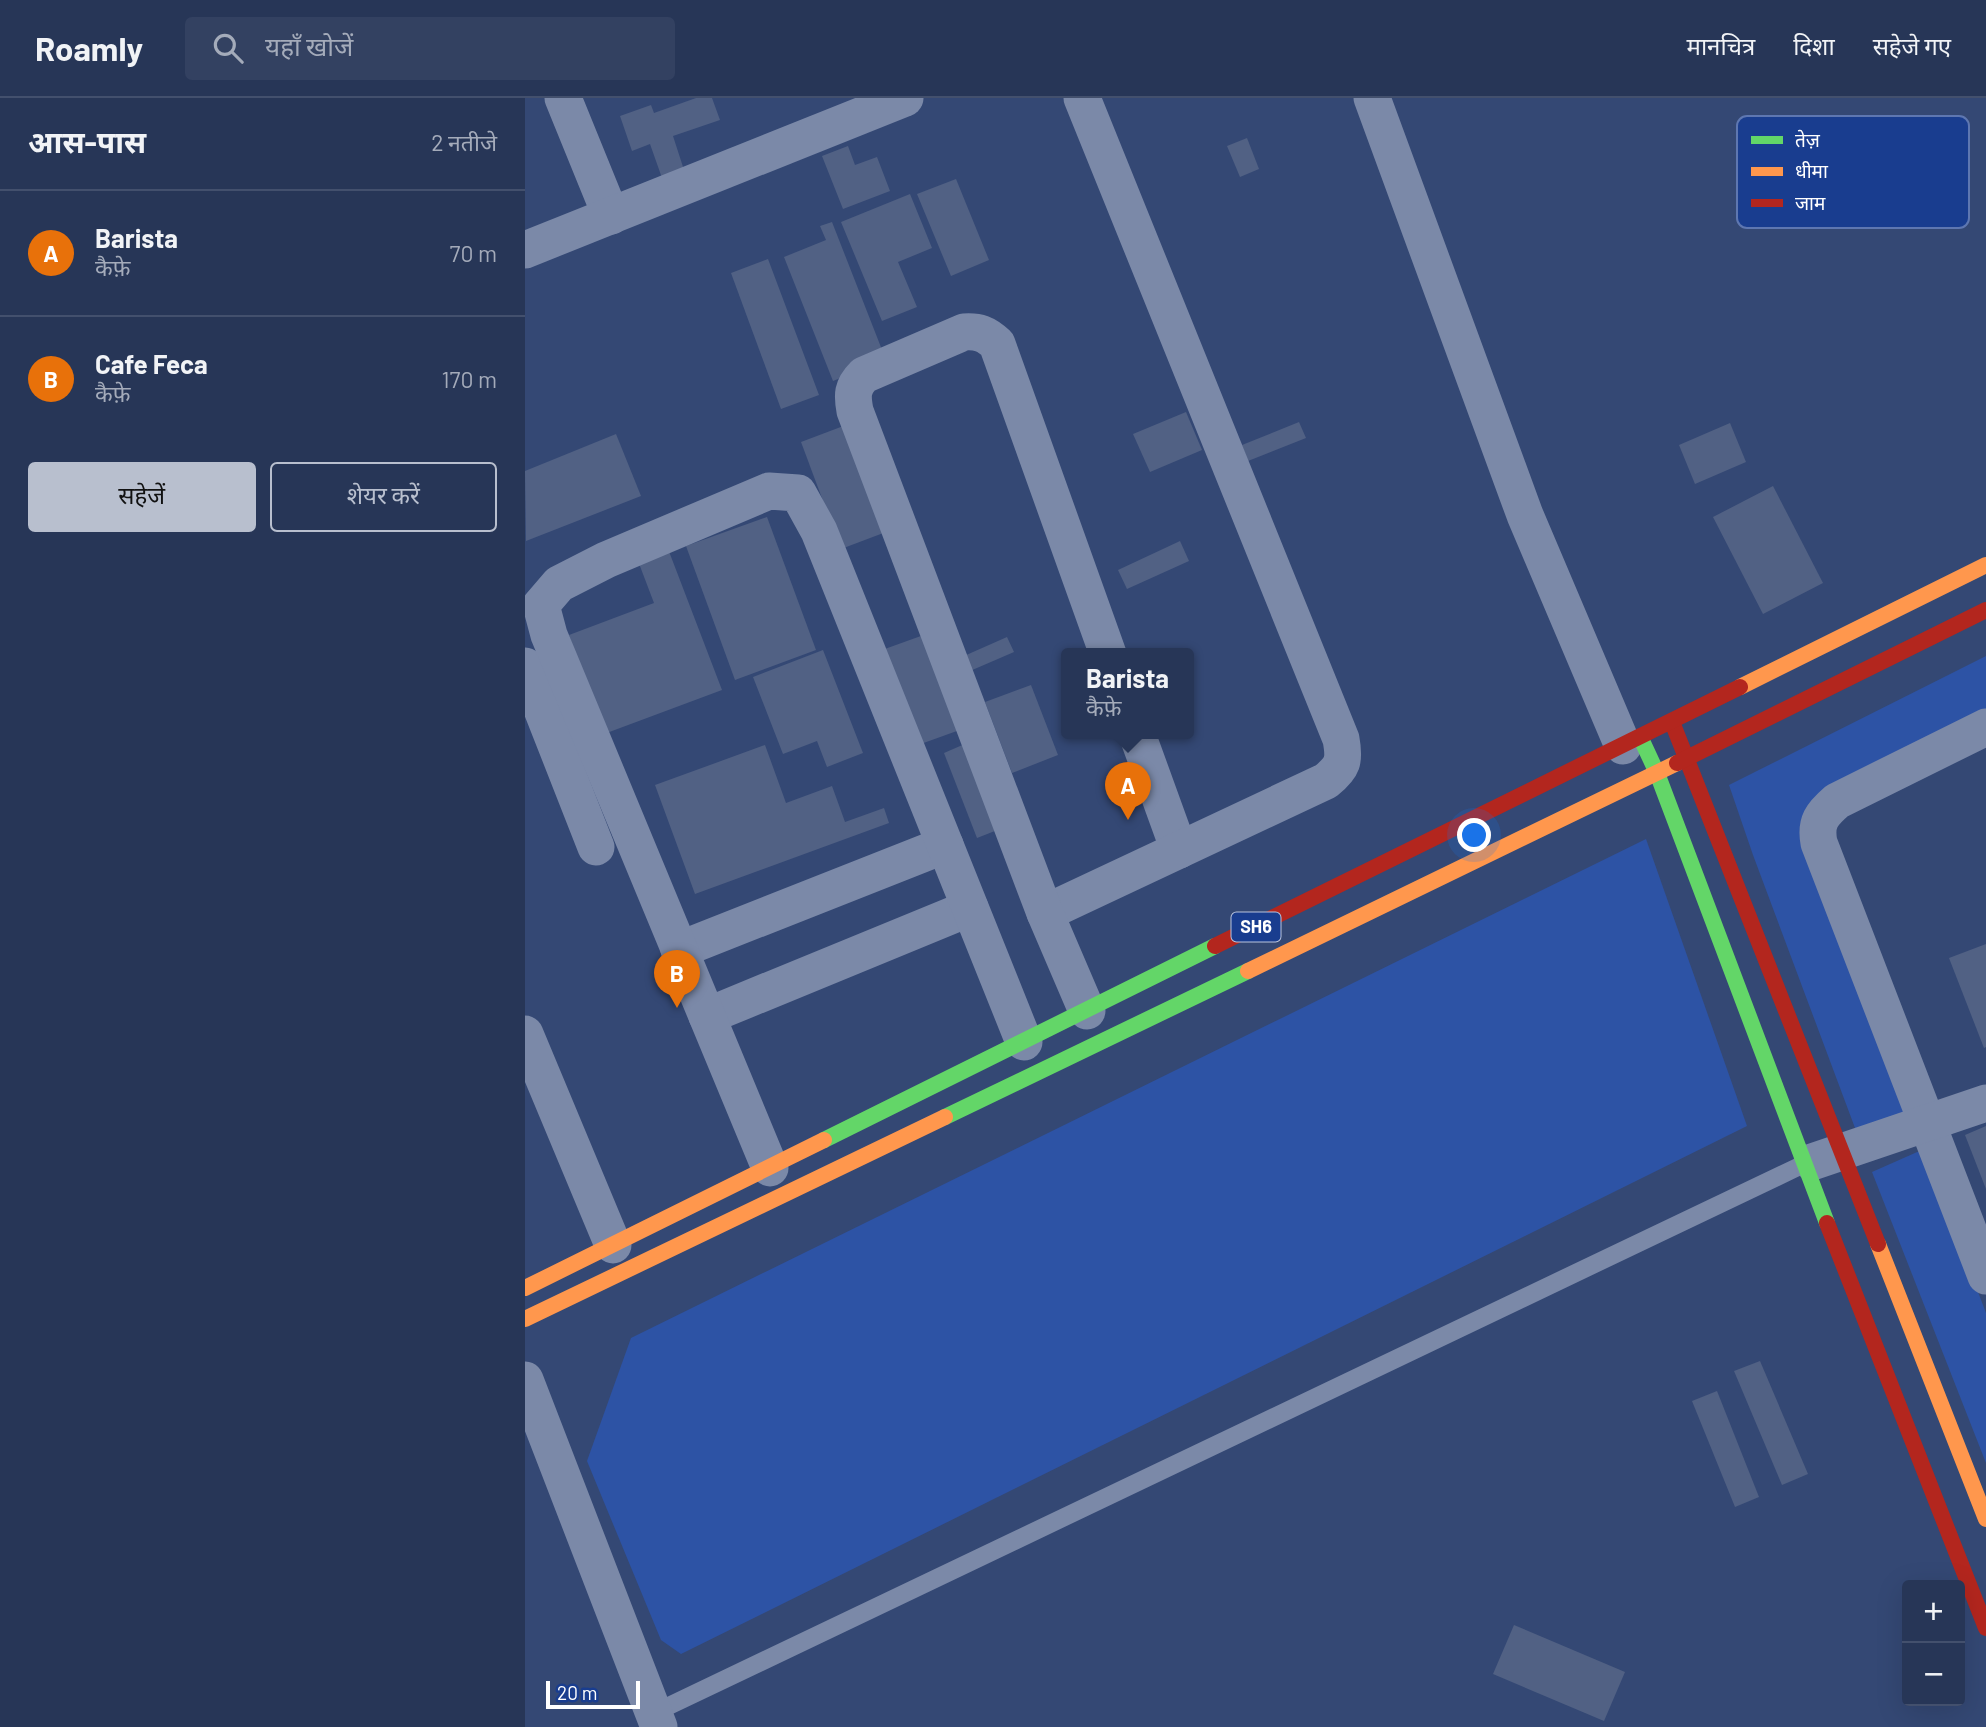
<!DOCTYPE html>
<html lang="hi">
<head>
<meta charset="utf-8">
<style>
	:root { --surface:#273657; --page:#334161; --text:#f1f3f6; --muted:#a4abba; --line:#43506d; --accent:#b8bfce }
	body { margin:0; font-family:Barlow,"Noto Sans Devanagari",sans-serif; background:var(--page); color:var(--text) }
	.controls { position:absolute; right:21px; bottom:21px; display:grid; overflow:hidden; border-radius:7px; box-shadow:0 7px 28px #0002 }
	.controls button { width:63px; height:63px; display:grid; place-items:center; padding:0; border:0; border-bottom:2px solid var(--line); background:var(--surface); color:var(--text); font:35px sans-serif }
	.scale { position:absolute; left:21px; bottom:18px; width:94px; box-sizing:border-box; padding-left:7px; border:4px solid #fff; border-top:0; font-size:19px; line-height:24px; white-space:nowrap; color:#fff; -webkit-text-stroke:5px #193d8f; paint-order:stroke }
	.you { position:absolute; left:950px; top:738px; width:24px; height:24px; margin:-18px; border:5px solid #fff; border-radius:50%; background:#1a73e8; box-shadow:0 0 0 10px #1a73e833 }
	.badge { display:grid; place-items:center; width:46px; height:46px; border-radius:50%; background:var(--accent); color:#fff; font-size:23px; font-weight:700 }
	.pin { position:absolute; translate:-50% -58px; filter:drop-shadow(0 2px 4px #0008) }
	.pin::after { content:''; position:absolute; top:37px; width:24px; height:21px; background:inherit; clip-path:polygon(0 0,100% 0,50% 100%) }
	.popup { position:absolute; left:536px; top:550px; width:133px; height:91px; box-sizing:border-box; display:grid; place-content:center; border-radius:7px; background:var(--surface); filter:drop-shadow(0 2px 5px #0005); font-size:23px; white-space:nowrap; color:var(--muted) }
	.popup b { font-size:26px; color:var(--text) }
	.popup::after { content:''; position:absolute; left:50%; top:100%; margin-left:-14px; border:14px solid transparent; border-top-color:var(--surface) }
	.list { margin:0; padding:0; list-style:none }
	h2 { display:flex; justify-content:space-between; align-items:center; height:91px; margin:0; padding:0 28px; font-size:30px }
	h2 small { font-size:23px; font-weight:400; color:var(--muted) }
	.list li { display:grid; grid-template-columns:46px 1fr auto; gap:21px; align-items:center; box-sizing:border-box; height:126px; padding:0 28px; border-top:2px solid var(--line) }
	.list b { display:block; font-size:26px; white-space:nowrap }
	.list p { margin:0; font-size:23px; white-space:nowrap; color:var(--muted) }
	.list em { font-size:23px; font-style:normal; color:var(--muted) }
	.actions { display:flex; gap:14px; padding:21px 28px }
	.actions a { flex:1; padding:16px 0; border:2px solid var(--accent); border-radius:7px; text-align:center; font-size:24px; color:var(--accent) }
	.actions .main { background:var(--accent); color:#111 }
	.icon { flex:none; width:38px; height:38px; fill:none; stroke:currentColor; stroke-width:2; stroke-linecap:round; stroke-linejoin:round }
	.map { position:relative; flex:none; width:1461px; height:1629px; overflow:hidden }
	header { display:flex; align-items:center; gap:42px; box-sizing:border-box; height:98px; padding:0 35px; background:var(--surface); border-bottom:2px solid var(--line) }
	header strong { font-size:33px }
	nav { display:flex; gap:38px; margin-inline-start:auto; font-size:24px }
	.search { width:490px; height:63px; background:var(--page); display:flex; align-items:center; gap:18px; box-sizing:border-box; padding:0 24px; border-radius:7px; color:var(--muted); font-size:26px }
	main { display:flex }
	aside { flex:1; background:var(--surface) }
	.map>svg:first-child { display:block }
	.green { fill:#2d53a5 }
	.building { fill:#516184 }
	.lines { fill:none; stroke-linecap:round; stroke-linejoin:round }
	.lane { stroke:#7b89a8; stroke-width:18 }
	.street { stroke:#7b89a8; stroke-width:37 }
	.fast { stroke:#63d668; stroke-width:16 }
	.slow { stroke:#ff974d; stroke-width:16 }
	.jam { stroke:#b3261e; stroke-width:16 }
	.labels { text-anchor:middle; stroke-width:6; stroke-linejoin:round; paint-order:stroke }
	.shield { fill:#193d8f; stroke:#bac5dd; stroke-width:2 }
	.shield-label { font-size:18px; font-weight:bold; fill:#fff }
	.key { fill:#193d8f; stroke:#5e77b1; stroke-width:2 }
	.key-label { font-size:19px; fill:#fff }
</style>
</head>
<body>
<header>
<strong>Roamly</strong>
<div class="search"><svg class="icon" aria-label="search" viewBox="0 0 24 24"><circle cx="10" cy="10" r="6"/><path d="M15 15l6 6"/></svg>यहाँ खोजें</div>
<nav><a>मानचित्र</a><a>दिशा</a><a>सहेजे गए</a></nav>
</header>
<main>
<aside>
<h2>आस-पास<small>2 नतीजे</small></h2>
<ul class="list">
<li><span class="badge" style="background:#e8710a">A</span><div><b>Barista</b><p>कैफ़े</p></div><em>70 m</em></li>
<li><span class="badge" style="background:#e8710a">B</span><div><b>Cafe Feca</b><p>कैफ़े</p></div><em>170 m</em></li>
</ul>
<div class="actions"><a class="main">सहेजें</a><a>शेयर करें</a></div>
</aside>
<div class="map">
<svg width="1461" height="1629" viewBox="0 0 1461 1629">
	<rect width="100%" height="100%" fill="#344874"/>
	<g class="green">
		<path d="M1461 558V641L1277 732 1387 1022 1336 1046 1228 757 1204 687Z"/>
		<path d="M1121 741 1222 1028 156 1556 136 1542 62 1363 106 1240Z"/>
		<path d="M1399 1051 1461 1215V1365L1347 1074Z"/>
	</g>
	<g class="building">
		<path d="M171 0H187L195 22 148 38 159 72 137 80 125 46 107 53 95 18 126 7 129 15Z"/>
		<path d="M722 40 734 71 715 79 702 48Z"/>
		<path d="M323 48 330 67 352 59 365 93 318 111 297 58Z"/>
		<path d="M431 81 464 162 426 178 392 96Z"/>
		<path d="M385 96 407 150 373 164 392 209 357 223 316 124Z"/>
		<path d="M307 124 361 262 308 283 259 159 301 142 295 128Z"/>
		<path d="M243 161 294 297 256 311 206 175Z"/>
		<path d="M661 314 677 352 625 374 608 336Z"/>
		<path d="M774 324 781 340 723 363 717 347Z"/>
		<path d="M1205 325 1221 364 1170 386 1154 347Z"/>
		<path d="M321 327 361 434 316 451 276 344Z"/>
		<path d="M91 336 116 398 1 443 0 373Z"/>
		<path d="M1248 388 1298 485 1238 516 1188 419Z"/>
		<path d="M242 419 291 552 210 582 161 448Z"/>
		<path d="M140 443 197 592 79 636 44 537 129 505 110 455Z"/>
		<path d="M655 443 664 463 602 491 593 472Z"/>
		<path d="M407 534 443 629 393 647 357 552Z"/>
		<path d="M482 539 489 554 445 573 439 558Z"/>
		<path d="M298 552 338 655 302 669 292 643 258 656 228 579Z"/>
		<path d="M506 587 533 657 487 675 460 604Z"/>
		<path d="M442 645 475 731 452 740 419 655Z"/>
		<path d="M240 647 261 705 307 688 320 724 359 710 364 725 170 796 130 687Z"/>
		<path d="M1461 846V949L1459 950 1424 860Z"/>
		<path d="M1461 1028V1091L1440 1037Z"/>
		<path d="M1235 1263 1283 1376 1257 1387 1209 1273Z"/>
		<path d="M1192 1293 1234 1399 1210 1409 1167 1303Z"/>
		<path d="M989 1527 1100 1574 1079 1623 968 1576Z"/>
	</g>
	<g class="lines">
		<path class="lane" d="M129 1615 1279 1066"/>
		<g class="street">
			<path d="M38 0 86 118"/>
			<path d="M847 0 1000 417 1098 648"/>
			<path d="M0 152 380 0"/>
			<path d="M0 568 71 749"/>
			<path d="M1461 629 1312 703C1297 716 1290 724 1294 745L1461 1178"/>
			<path d="M612 636 654 752"/>
			<path d="M520 815 801 683C818 669 820 663 816 641L557 0"/>
			<path d="M154 852 420 747"/>
			<path d="M562 913 520 815 330 313C327 297 327 289 339 277L439 234C454 233 461 236 472 246L583 556"/>
			<path d="M182 918 445 810"/>
			<path d="M0 936 88 1147"/>
			<path d="M1287 1064 1461 1005"/>
			<path d="M245 1070 24 537 16 507 34 486 81 462 244 393 273 395 294 433 499 944"/>
			<path d="M0 1282 134 1629"/>
		</g>
		<g class="fast">
			<path d="M1118 645 1132 675 1302 1125"/>
			<path d="M420 1019 723 873"/>
			<path d="M299 1042 690 848"/>
		</g>
		<g class="slow">
			<path d="M1215 589 1461 467"/>
			<path d="M723 873 1152 665"/>
			<path d="M1353 1146 1461 1421"/>
			<path d="M0 1190 299 1042"/>
			<path d="M0 1221 420 1019"/>
		</g>
		<g class="jam">
			<path d="M1149 629 1353 1146"/>
			<path d="M1152 665 1461 512"/>
			<path d="M690 848 1215 589"/>
			<path d="M1302 1125 1461 1530"/>
		</g>
	</g>
	<g class="labels">
		<rect class="shield" x="706.5" y="814.5" width="49" height="29" rx="5"/>
		<g class="shield-label">
			<text x="731" y="835">SH6</text>
		</g>
	</g>
	<rect x="1212" y="18" width="232" height="112" rx="10" class="key"/>
	<rect x="1226" y="38" width="32" height="8" fill="#63d668"/>
	<rect x="1226" y="69" width="32" height="9" fill="#ff974d"/>
	<rect x="1226" y="101" width="32" height="8" fill="#b3261e"/>
	<g class="key-label">
		<text x="1270" y="49">तेज़</text>
		<text x="1270" y="80">धीमा</text>
		<text x="1270" y="112">जाम</text>
	</g>
</svg>
<div class="controls">
<button>+</button>
<button>−</button>
</div>
<div class="scale">20 m</div>
<div class="you"></div>
<div class="pin badge" style="left:603px;top:722px;background:#e8710a">A</div>
<div class="popup"><b>Barista</b>कैफ़े</div>
<div class="pin badge" style="left:152px;top:910px;background:#e8710a">B</div>
</div>
</main>
</body>
</html>
